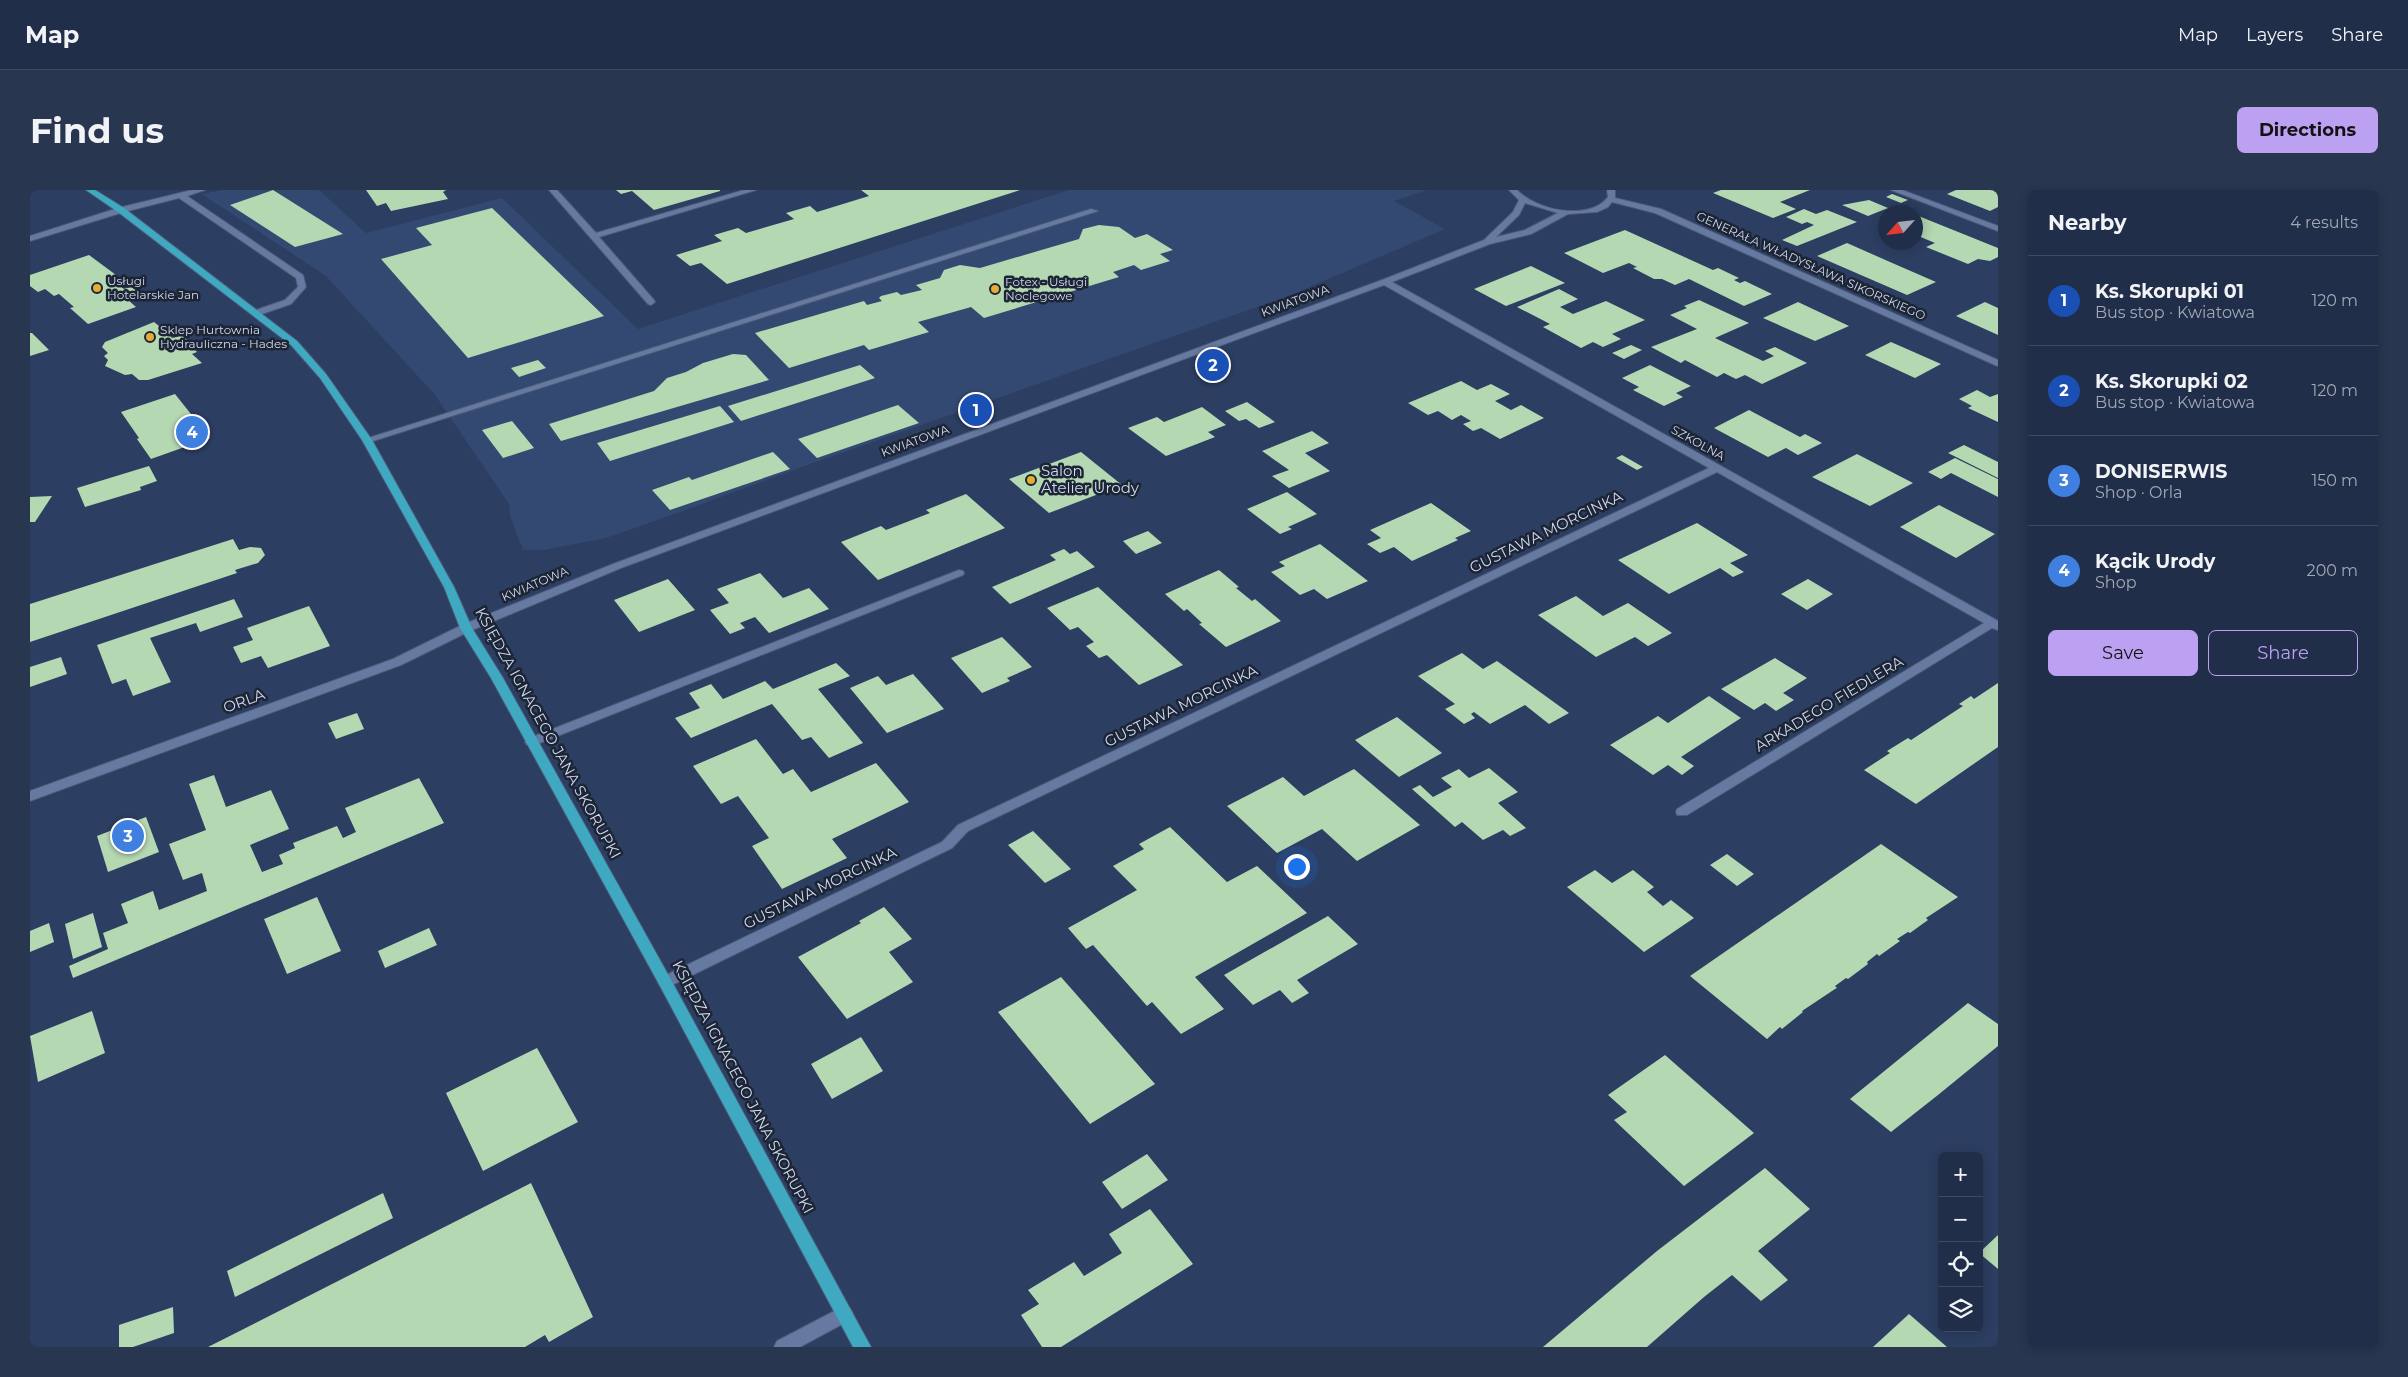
<!DOCTYPE html>
<html lang="en">
<head>
<meta charset="utf-8">
<style>
	:root { --surface:#212e49; --page:#293650; --text:#f1f3f6; --muted:#a2a8b4; --line:#3e4a61; --accent:#bca0f2 }
	body { margin:0; font-family:Montserrat,sans-serif; background:var(--page); color:var(--text) }
	.controls { position:absolute; right:15px; bottom:15px; display:grid; overflow:hidden; border-radius:8px; box-shadow:0 2px 12px #0003 }
	.controls button { width:45px; height:45px; display:grid; place-items:center; padding:0; border:0; border-bottom:1px solid var(--line); background:var(--surface); color:var(--text); font:25px sans-serif }
	.compass { position:absolute; left:1848px; top:15px; width:45px; height:45px; border-radius:50%; background:var(--surface); box-shadow:0 2px 12px #0003; rotate:243deg }
	.you { position:absolute; left:1266px; top:676px; width:18px; height:18px; margin:-12px; border:4px solid #fff; border-radius:50%; background:#1a73e8; box-shadow:0 0 0 8px #1a73e833 }
	.badge { display:grid; place-items:center; width:32px; height:32px; border-radius:50%; background:var(--accent); color:#fff; font-size:16px; font-weight:700 }
	.pin { position:absolute; translate:-50% -50%; border:2px solid #fff; box-shadow:0 1px 5px #0006 }
	.list { margin:0; padding:0; list-style:none }
	h2 { display:flex; justify-content:space-between; align-items:center; height:65px; margin:0; padding:0 20px; font-size:21px }
	h2 small { font-size:16px; font-weight:400; color:var(--muted) }
	.list li { display:grid; grid-template-columns:32px 1fr auto; gap:15px; align-items:center; box-sizing:border-box; height:90px; padding:0 20px; border-top:1px solid var(--line) }
	.list b { display:block; font-size:19px; white-space:nowrap }
	.list p { margin:0; font-size:16px; white-space:nowrap; color:var(--muted) }
	.list em { font-size:16px; font-style:normal; color:var(--muted) }
	.actions { display:flex; gap:10px; padding:15px 20px }
	.actions a { flex:1; padding:11px 0; border:1px solid var(--accent); border-radius:8px; text-align:center; font-size:18px; color:var(--accent) }
	.actions .main { background:var(--accent); color:#111 }
	.icon { flex:none; width:28px; height:28px; fill:none; stroke:currentColor; stroke-width:2; stroke-linecap:round; stroke-linejoin:round }
	.map { position:relative; flex:none; width:1968px; height:1157px; overflow:hidden; border-radius:8px }
	header { display:flex; align-items:center; gap:30px; box-sizing:border-box; height:70px; padding:0 25px; background:var(--surface); border-bottom:1px solid var(--line) }
	header strong { font-size:24px }
	nav { display:flex; gap:28px; margin-inline-start:auto; font-size:18px }
	.intro { display:flex; align-items:center; justify-content:space-between; box-sizing:border-box; height:120px; padding:0 30px }
	h1 { margin:0; font-size:35px }
	.button { padding:12px 22px; border-radius:8px; background:var(--accent); color:#111; font-size:18px; font-weight:700 }
	main { display:flex; gap:30px; padding:0 30px }
	aside { flex:1; background:var(--surface); border-radius:8px; box-shadow:0 2px 12px #0003 }
	.map>svg:first-child { display:block }
	.built { fill:#344972 }
	.building { fill:#b4d8b2 }
	.lines { fill:none; stroke-linecap:round; stroke-linejoin:round }
	.minor-casing { stroke:#4c5a77; stroke-width:2 }
	.major-casing { stroke:#4c5a77; stroke-width:2 }
	.minor { fill:#667aa1; fill-rule:evenodd }
	.major { fill:#3ea9c0; fill-rule:evenodd }
	.poi-dot { fill:#e4ae35; stroke:#1d2535; stroke-width:2 }
	.labels { text-anchor:middle; stroke-width:5; stroke-linejoin:round; paint-order:stroke }
	.far-street-label { font-size:12px; fill:#cdd9ef; stroke:#1d2535 }
	.far-poi-label { font-size:12px; fill:#cdd9ef; stroke:#1d2535; text-anchor:start }
	.poi-label { font-size:15px; fill:#cdd9ef; stroke:#1d2535; text-anchor:start }
	.street-label { font-size:15px; fill:#cdd9ef; stroke:#1d2535 }
</style>
</head>
<body>
<header>
<strong>Map</strong>
<nav><a>Map</a><a>Layers</a><a>Share</a></nav>
</header>
<div class="intro"><h1>Find us</h1><a class="button">Directions</a></div>
<main>
<div class="map">
<svg width="1968" height="1157" viewBox="0 0 1968 1157">
	<rect width="100%" height="100%" fill="#2c3e61"/>
	<path class="built" d="M193 0H289L336 43 472 8 608 139 1039 0H1397L1364 11 1415 39 1261 105 780 274 653 321 576 348 514 360H493L480 326 479 314 405 205 296 86 172 4Z"/>
	<g class="building">
		<path d="M243 0 313 44 265 57 200 15Z"/>
		<path d="M336 0H416L413 2 418 9 361 21 356 13 347 16Z"/>
		<path d="M586 0H690V1L624 20 602 1 591 4Z"/>
		<path d="M831 0H990L697 94 671 73 660 76 646 65 692 51 684 45 708 38 716 43 764 29 756 23 780 16 787 22 839 6Z"/>
		<path d="M1691 0H1780L1750 12 1766 19 1743 28 1683 3Z"/>
		<path d="M1926 0H1968V17L1960 21 1917 4Z"/>
		<path d="M1862 4 1878 10 1871 13 1856 7Z"/>
		<path d="M1839 10 1858 18 1838 26 1812 15Z"/>
		<path d="M462 18 574 126 438 168 351 69 402 55 386 38Z"/>
		<path d="M1774 19 1786 24 1797 20 1827 32 1767 56 1752 50 1784 35 1777 32 1772 34 1756 27Z"/>
		<path d="M1886 25 1968 58V67L1960 71 1948 69 1938 74 1896 57 1905 53 1886 45Z"/>
		<path d="M1069 35 1089 37 1105 48 1117 44 1143 60 1130 64 1140 71 1111 80 1104 75 1083 82 1089 87 954 128 941 117 920 123 888 132 899 142 839 160 834 155 759 178 725 143 834 111 837 115 852 111 849 108 851 106 867 102 871 105 892 100 886 95 910 88 914 80 930 75 950 78 1049 49 1053 39Z"/>
		<path d="M1595 40 1683 80 1688 78 1709 88 1704 90 1710 93 1715 91 1742 104 1714 116 1659 89 1645 95 1632 89H1624L1603 78 1607 77 1599 73 1573 83 1534 63Z"/>
		<path d="M1817 53 1860 72 1906 92 1877 105 1787 66Z"/>
		<path d="M59 65 86 85 78 88 94 99 101 97 111 104 97 109 106 117 58 134 40 118 44 117 29 104 24 106 15 99 8 102 0 96V85Z"/>
		<path d="M1501 76 1535 93 1476 116 1444 99Z"/>
		<path d="M1529 99 1548 109 1530 117 1543 124 1576 111 1615 130 1582 144 1591 149 1573 157 1563 152 1551 158 1513 137 1520 134 1487 117Z"/>
		<path d="M1669 110 1719 133 1685 148 1733 171 1744 166 1735 161 1745 157 1777 173 1732 194 1715 185 1706 189 1694 183 1687 187 1655 170 1651 173 1621 157 1667 139 1640 125 1657 118 1654 116Z"/>
		<path d="M1768 112 1819 136 1785 151 1733 128Z"/>
		<path d="M1955 112 1968 118V145L1926 126Z"/>
		<path d="M124 132 134 140 139 138 143 142 138 144 142 148 152 146 160 152 153 156 158 160 163 158 167 162 162 164 172 173 118 190H109L102 184 95 185 75 176 78 170 74 166 78 163 72 157 75 152Z"/>
		<path d="M0 143H2L19 160 0 166Z"/>
		<path d="M1861 152 1911 174 1885 188 1835 165Z"/>
		<path d="M1601 155 1612 160 1594 169 1582 163Z"/>
		<path d="M703 164 716 165 739 190 531 251 519 234 624 201 637 188 656 182 673 173Z"/>
		<path d="M508 170 516 178 489 187 481 178Z"/>
		<path d="M830 175 845 188 711 231 698 216Z"/>
		<path d="M1620 175 1661 196 1646 203 1653 207 1634 216 1603 200 1609 197 1592 188Z"/>
		<path d="M1431 191 1447 200 1461 194 1480 204 1465 211 1481 220 1491 215 1514 228 1470 249 1451 238 1443 241 1433 234 1441 231 1431 225 1422 230 1408 221 1398 225 1378 213Z"/>
		<path d="M1947 200 1960 207 1968 204V232L1938 218 1942 216 1929 209Z"/>
		<path d="M145 204 180 248 121 269 107 249 109 248 91 222Z"/>
		<path d="M1217 212 1245 232 1229 238 1216 229 1209 231 1195 221Z"/>
		<path d="M868 215 889 233 787 268 768 249Z"/>
		<path d="M690 216 704 232 580 271 567 253Z"/>
		<path d="M1172 217 1196 235 1178 242 1185 247 1136 266 1098 238 1127 227 1134 232Z"/>
		<path d="M1719 220 1770 247 1775 244 1792 253 1768 265 1756 258 1738 267 1684 238Z"/>
		<path d="M482 231 504 258 473 268 452 240Z"/>
		<path d="M1282 241 1299 253 1275 263 1300 281 1259 298 1242 286 1259 280 1232 261Z"/>
		<path d="M1934 255 1968 272V288L1918 263Z"/>
		<path d="M743 262 760 279 640 320 622 300 659 287 662 290Z"/>
		<path d="M1051 262 1092 295 1019 323 979 289Z"/>
		<path d="M1827 264 1883 293 1840 316 1782 287Z"/>
		<path d="M1592 265 1613 277 1607 280 1586 268Z"/>
		<path d="M1925 268 1968 289V307L1921 283 1911 289 1898 282Z"/>
		<path d="M119 276 127 291 110 297 111 300 55 317 47 298Z"/>
		<path d="M1257 302 1287 324 1258 337 1262 339 1250 344 1217 319Z"/>
		<path d="M936 304 975 338 848 390 811 352 851 336 856 340 900 323 896 320Z"/>
		<path d="M22 306 5 332H0V307Z"/>
		<path d="M1401 313 1441 341 1425 348 1428 350 1382 371 1364 357 1350 363 1337 354 1351 348 1340 340Z"/>
		<path d="M1909 315 1965 344 1926 368 1870 337Z"/>
		<path d="M1667 333 1718 365 1700 373 1714 382 1703 387 1690 378 1639 404 1588 370Z"/>
		<path d="M1118 341 1132 353 1106 364 1093 351Z"/>
		<path d="M203 349 209 360 220 357 231 358 235 365 228 373 205 380 207 383 0 452V414Z"/>
		<path d="M1290 354 1338 391 1297 409 1284 399 1270 405 1241 382 1255 376 1249 372Z"/>
		<path d="M1034 359 1040 364 1047 361 1065 377 980 414 962 397 1026 370 1020 365Z"/>
		<path d="M1189 380 1209 397 1206 398 1222 411 1225 409 1251 431 1196 457 1169 434 1172 433 1157 419 1154 421 1135 404Z"/>
		<path d="M730 383 753 408 779 398 799 419 739 443 725 427 710 433 715 438 700 444 680 420 699 413 687 399Z"/>
		<path d="M638 389 665 420 609 442 584 410Z"/>
		<path d="M1778 389 1803 404 1777 420 1751 404Z"/>
		<path d="M1068 397 1142 465 1153 475 1109 495 1077 465 1069 468 1056 456 1064 452 1048 437 1040 440 1017 418Z"/>
		<path d="M1546 406 1573 426 1598 413 1642 443 1618 456 1605 447 1566 467 1508 425Z"/>
		<path d="M204 409 213 427 170 442 166 433 120 448 141 492 103 506 96 489 82 494 67 455Z"/>
		<path d="M279 416 300 456 238 478 231 466 211 473 203 457 223 450 217 438Z"/>
		<path d="M972 447 1002 477 977 488 980 491 952 503 921 468Z"/>
		<path d="M1432 463 1453 479 1467 471 1539 523 1519 534 1495 515 1460 534 1444 522 1441 524 1445 528 1434 534 1415 519 1425 514 1388 486Z"/>
		<path d="M31 467 37 484 0 497V477Z"/>
		<path d="M1745 468 1777 488 1753 503 1764 510 1746 521 1735 513 1724 520 1691 499Z"/>
		<path d="M806 473 820 486 788 499 833 553 799 568 781 547 772 550 742 514 661 548 645 528 670 518 659 503 681 494 693 509 735 491 743 499Z"/>
		<path d="M883 484 914 519 857 543 820 498 848 486 856 495Z"/>
		<path d="M1968 493V557L1886 614 1834 580 1860 563 1857 561 1878 548 1881 550 1933 516 1929 514 1941 506 1944 509Z"/>
		<path d="M1679 506 1711 528 1651 567 1664 576 1652 585 1638 575 1623 585 1580 555 1628 526 1638 533Z"/>
		<path d="M327 523 334 539 306 549 298 533Z"/>
		<path d="M1367 527 1412 563 1369 587 1325 550Z"/>
		<path d="M726 549 753 584 763 579 781 602 846 573 879 612 802 649 817 668 752 699 722 656 739 648 708 606 691 614 663 576Z"/>
		<path d="M1459 578 1488 602 1468 613 1496 638 1480 646 1473 640 1453 650 1432 632 1425 637 1382 599 1390 595 1403 607 1422 597 1411 588 1429 579 1439 588Z"/>
		<path d="M1324 579 1390 635 1327 671 1292 639 1247 663 1197 616 1253 587 1274 606Z"/>
		<path d="M184 585 196 617 241 600 259 639 220 655 232 682 253 674 249 665 265 658 263 653 307 636 313 648 326 642 315 618 389 588 414 633 43 788 39 776 78 759 73 743 98 733 91 714 123 701 129 720 177 701 172 683 153 690 139 654 176 640 159 594Z"/>
		<path d="M116 627 129 662 78 682 67 646Z"/>
		<path d="M1140 637 1197 692 1227 676 1277 723 1165 787 1194 819 1151 844 1122 812 1117 816 1063 755 1056 759 1038 738 1107 700 1083 676 1114 659 1109 654Z"/>
		<path d="M1003 641 1041 679 1015 693 978 655Z"/>
		<path d="M1851 654 1928 707 1896 728 1898 730 1880 743 1878 742 1867 749 1870 751 1849 766 1847 764 1837 772 1838 774 1818 789 1816 788 1805 796 1807 798 1805 799 1772 821 1773 822 1752 839 1750 837 1737 849 1660 786Z"/>
		<path d="M1697 664 1724 684 1707 696 1680 675Z"/>
		<path d="M1565 680 1582 693 1603 680 1624 697 1617 702 1633 716 1641 710 1664 728 1614 762 1537 697Z"/>
		<path d="M287 707 311 761 257 784 234 729Z"/>
		<path d="M854 717 882 749 859 762 883 792 817 829 768 767 831 733 829 731Z"/>
		<path d="M63 723 72 757 43 769 35 734Z"/>
		<path d="M1298 726 1328 754 1267 790 1279 803 1262 813 1250 800 1223 815 1194 785Z"/>
		<path d="M19 733 24 752 0 762V741Z"/>
		<path d="M399 738 407 755 355 778 348 761Z"/>
		<path d="M1031 787 1125 894 1060 934 968 822Z"/>
		<path d="M1938 813 1968 834V856L1908 905 1861 942 1820 909Z"/>
		<path d="M62 821 75 863 8 892 0 846Z"/>
		<path d="M831 847 853 881 802 909 781 874Z"/>
		<path d="M507 858 548 932 453 981 416 903Z"/>
		<path d="M1635 865 1724 943 1654 996 1584 930 1597 922 1578 905Z"/>
		<path d="M1117 964 1138 990 1092 1019 1072 992Z"/>
		<path d="M1735 978 1780 1019 1728 1061 1758 1090 1731 1111 1702 1085 1674 1107 1617 1157H1513L1627 1061Z"/>
		<path d="M501 993 563 1127 519 1152 515 1145 495 1157H178Z"/>
		<path d="M353 1003 363 1028 205 1107 197 1081Z"/>
		<path d="M1120 1019 1163 1074 1031 1157H1012L991 1125 1009 1114 998 1100 1044 1072 1054 1086 1092 1063 1079 1044Z"/>
		<path d="M1968 1045V1079L1949 1063Z"/>
		<path d="M143 1117 144 1143 103 1157H89V1135Z"/>
		<path d="M1879 1124 1917 1157H1843Z"/>
	</g>
	<g class="lines">
		<g class="minor-casing">
			<g id="minor">
				<path d="M162 0H175L157 6 273 85 276 97 261 114 229 125H223V121L255 110 268 97 266 88 149 8 94 22 0 51V46L88 18Z"/>
				<path d="M519 0H527L566 43 714 0H726L569 47 624 110 625 112 621 115 618 114Z"/>
				<path d="M1479 0H1487C1506 20 1559 32 1578 7L1577 0H1585V8L1631 19 1968 170V176L1965 175 1625 23 1582 12 1578 17 1567 22 1538 24 1501 44 1460 54 1362 92 1968 431V440L1962 438 1657 625H1647L1646 622 1647 619 1954 433 1687 282 938 641 922 658 640 796 635 798 630 796 628 792 630 788 912 652 928 635 1679 278 1354 95 591 378 440 441 371 475 0 611V601L363 469 432 435 583 374 1352 90 1454 50 1483 22 1489 10ZM1495 13 1528 23 1495 40 1466 47 1489 25Z"/>
				<path d="M1861 0H1872L1968 36V41Z"/>
				<path d="M1061 19 1068 21 340 252 337 253 332 250Z"/>
				<path d="M929 380 933 381 934 383 933 385 505 555H497L495 552 497 549Z"/>
				<path d="M814 1116 820 1118 823 1124 820 1130 770 1157H744L747 1151Z"/>
			</g>
		</g>
		<g class="major-casing">
			<path id="major" d="M56 0H65L94 18 267 151 296 184 342 250 424 397 442 438 473 488 640 788 841 1157H823L630 796 461 488 430 438 414 397 332 250 290 188 261 155 88 22Z"/>
		</g>
		<use href="#minor" class="minor"/>
		<use href="#major" class="major"/>
	</g>
	<g class="poi-dot">
		<circle cx="67" cy="98" r="5"/>
		<circle cx="965" cy="99" r="5"/>
		<circle cx="120" cy="147" r="5"/>
		<circle cx="1001" cy="290" r="5"/>
	</g>
	<g class="labels">
		<g class="far-street-label">
			<text transform="translate(1781 76) rotate(24)" y="4">GENERAŁA WŁADYSŁAWA SIKORSKIEGO</text>
			<text transform="translate(1265 111) rotate(-20)" y="4">KWIATOWA</text>
			<text transform="translate(885 251) rotate(-20)" y="4">KWIATOWA</text>
			<text transform="translate(1668 253) rotate(29)" y="4">SZKOLNA</text>
			<text transform="translate(505 394) rotate(-23)" y="4">KWIATOWA</text>
		</g>
		<g class="far-poi-label">
			<text x="77" y="95">Usługi<tspan x="77" dy="14">Hotelarskie Jan</tspan></text>
			<text x="975" y="96">Fotex - Usługi<tspan x="975" dy="14">Noclegowe</tspan></text>
			<text x="130" y="144">Sklep Hurtownia<tspan x="130" dy="14">Hydrauliczna - Hades</tspan></text>
		</g>
		<g class="poi-label">
			<text x="1011" y="286">Salon<tspan x="1011" dy="17">Atelier Urody</tspan></text>
		</g>
		<g class="street-label">
			<text transform="translate(1516 342) rotate(-26)" y="5">GUSTAWA MORCINKA</text>
			<text transform="translate(214 511) rotate(-20)" y="5">ORLA</text>
			<text transform="translate(1799 514) rotate(-31)" y="5">ARKADEGO FIEDLERA</text>
			<text transform="translate(1151 516) rotate(-26)" y="5">GUSTAWA MORCINKA</text>
			<text transform="translate(518 543) rotate(61)" y="5">KSIĘDZA IGNACEGO JANA SKORUPKI</text>
			<text transform="translate(790 698) rotate(-26)" y="5">GUSTAWA MORCINKA</text>
			<text transform="translate(713 897) rotate(62)" y="5">KSIĘDZA IGNACEGO JANA SKORUPKI</text>
		</g>
	</g>
</svg>
<div class="controls">
<button>+</button>
<button>−</button>
<button><svg class="icon" aria-label="locate" viewBox="0 0 24 24"><circle cx="12" cy="12" r="6"/><path d="M12 2v4M12 18v4M2 12h4M18 12h4"/></svg></button>
<button><svg class="icon" aria-label="layers" viewBox="0 0 24 24"><path d="M12 4l9 5-9 5-9-5zM3 14l9 5 9-5"/></svg></button>
</div>
<svg class="compass" viewBox="-18 -18 36 36"><path d="M0-13l5 13h-10z" fill="#e53935"/><path d="M0 13l5-13h-10z" fill="#a2a8b4"/></svg>
<div class="you"></div>
<div class="pin badge" style="left:946px;top:220px;background:#1a4fb4">1</div>
<div class="pin badge" style="left:1183px;top:175px;background:#1a4fb4">2</div>
<div class="pin badge" style="left:98px;top:646px;background:#3f7fe0">3</div>
<div class="pin badge" style="left:162px;top:242px;background:#3f7fe0">4</div>
</div>
<aside>
<h2>Nearby<small>4 results</small></h2>
<ul class="list">
<li><span class="badge" style="background:#1a4fb4">1</span><div><b>Ks. Skorupki 01</b><p>Bus stop · Kwiatowa</p></div><em>120 m</em></li>
<li><span class="badge" style="background:#1a4fb4">2</span><div><b>Ks. Skorupki 02</b><p>Bus stop · Kwiatowa</p></div><em>120 m</em></li>
<li><span class="badge" style="background:#3f7fe0">3</span><div><b>DONISERWIS</b><p>Shop · Orla</p></div><em>150 m</em></li>
<li><span class="badge" style="background:#3f7fe0">4</span><div><b>Kącik Urody</b><p>Shop</p></div><em>200 m</em></li>
</ul>
<div class="actions"><a class="main">Save</a><a>Share</a></div>
</aside>
</main>
</body>
</html>
